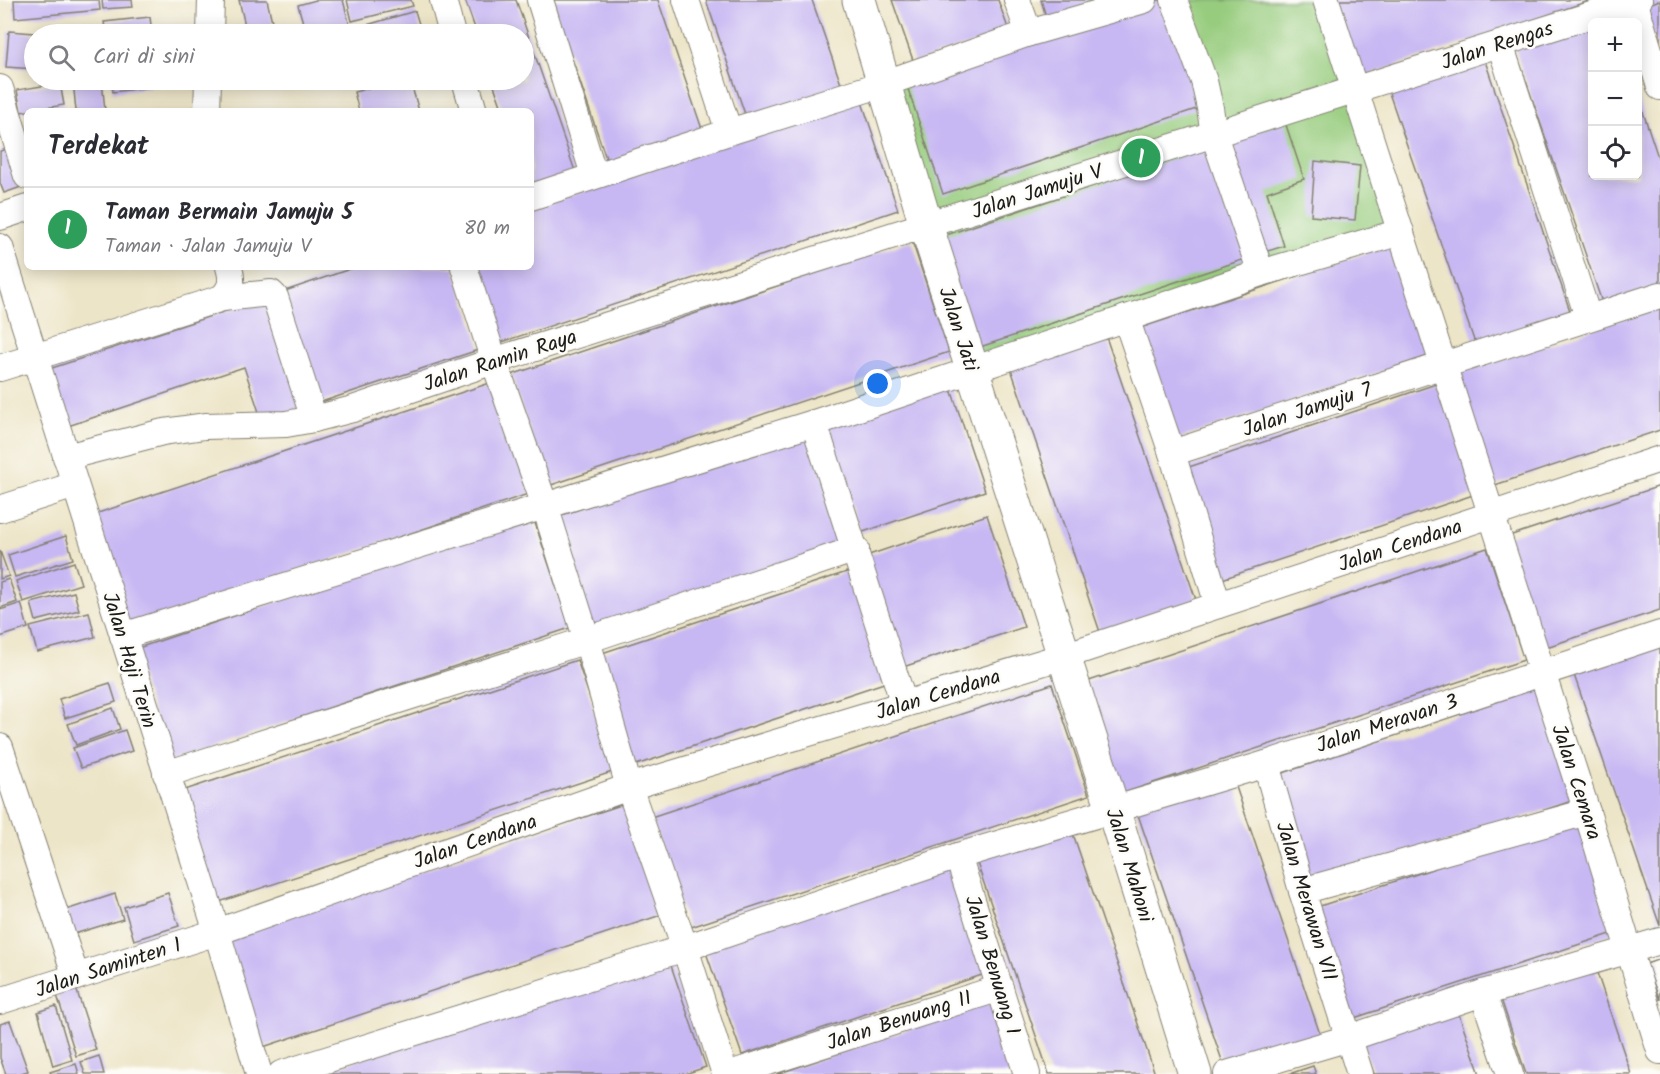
<!DOCTYPE html>
<html lang="id">
<head>
<meta charset="utf-8">
<style>
	:root { --surface:#fff; --page:#f7f7f7; --text:#2b2b33; --muted:#7c7c81; --line:#e1e1e2; --accent:#ea580c }
	body { margin:0; font-family:Kalam,sans-serif; background:var(--page); color:var(--text) }
	.controls { position:absolute; right:18px; top:18px; display:grid; overflow:hidden; border-radius:9px; box-shadow:0 3px 15px #0003 }
	.controls button { width:54px; height:54px; display:grid; place-items:center; padding:0; border:0; border-bottom:2px solid var(--line); background:var(--surface); color:var(--text); font:30px sans-serif }
	.you { position:absolute; left:878px; top:384px; width:21px; height:21px; margin:-15px; border:4px solid #fff; border-radius:50%; background:#1a73e8; box-shadow:0 0 0 9px #1a73e833 }
	.badge { display:grid; place-items:center; width:39px; height:39px; border-radius:50%; background:var(--accent); color:#fff; font-size:20px; font-weight:700 }
	.pin { position:absolute; translate:-50% -50%; border:3px solid #fff; box-shadow:0 2px 6px #0006 }
	.list { margin:0; padding:0; list-style:none }
	h2 { display:flex; justify-content:space-between; align-items:center; height:78px; margin:0; padding:0 24px; font-size:26px }
	h2 small { font-size:20px; font-weight:400; color:var(--muted) }
	.list li { display:grid; grid-template-columns:39px 1fr auto; gap:18px; align-items:center; box-sizing:border-box; height:84px; padding:0 24px; border-top:2px solid var(--line) }
	.list b { display:block; font-size:22px; white-space:nowrap }
	.list p { margin:0; font-size:20px; white-space:nowrap; color:var(--muted) }
	.list em { font-size:20px; font-style:normal; color:var(--muted) }
	.icon { flex:none; width:33px; height:33px; fill:none; stroke:currentColor; stroke-width:2; stroke-linecap:round; stroke-linejoin:round }
	.map { position:relative; flex:none; width:1660px; height:1074px; overflow:hidden }
	.search { position:absolute; background:var(--surface); box-shadow:0 3px 15px #0003; left:24px; top:24px; width:510px; height:66px; display:flex; align-items:center; gap:15px; box-sizing:border-box; padding:0 21px; border-radius:33px; color:var(--muted); font-size:22px }
	.panel { position:absolute; background:var(--surface); box-shadow:0 3px 15px #0003; left:24px; top:108px; width:510px; height:162px; border-radius:9px }
	.map>svg:first-child { display:block }
	.green { fill:#97cc7e; stroke:#5a744d; stroke-width:1.5 }
	.building { fill:#c7b7f3 }
	.lines { fill:none; stroke-linecap:round; stroke-linejoin:round }
	.street-casing { stroke:#848072; stroke-width:28 }
	.secondary-casing { stroke:#848072; stroke-width:35 }
	.street { stroke:#fff; stroke-width:26 }
	.secondary { stroke:#fff; stroke-width:33 }
	.labels { text-anchor:middle; stroke-width:5; stroke-linejoin:round; paint-order:stroke }
	.street-label { font-size:21px; fill:#1c1c1c; stroke:#fdfcf7 }
</style>
</head>
<body>
<div class="map">
<svg width="1660" height="1074" viewBox="0 0 1660 1074">
	<rect width="100%" height="100%" fill="#fdfcf7"/>
	<filter id="ink" filterUnits="userSpaceOnUse"><feTurbulence type="fractalNoise" baseFrequency=".0167" numOctaves="2"/><feDisplacementMap in="SourceGraphic" scale="12" xChannelSelector="R" yChannelSelector="G"/><feConvolveMatrix kernelMatrix="1 2 1 2 8 2 1 2 1" color-interpolation-filters="sRGB"/></filter>
	<filter id="wash" filterUnits="userSpaceOnUse"><feTurbulence type="fractalNoise" baseFrequency=".008" numOctaves="4" result="noise"/><feDisplacementMap in="SourceGraphic" scale="24" xChannelSelector="R" yChannelSelector="G"/><feGaussianBlur stdDeviation="1.35" result="paint"/><feColorMatrix in="noise" values="0 0 0 0 0 0 0 0 0 0 0 0 0 0 0 0 0 1.4 0 .05"/><feComposite in="paint" operator="in"/></filter>
	<g filter="url(#wash)">
		<rect width="100%" height="100%" fill="#ede5c8"/>
		<path class="green" d="M1141 0H1326L1401 232 972 371 883 84Z"/>
		<g id="blocks">
			<g class="building">
				<path d="M14 0H99L100 10 15 18Z"/>
				<path d="M102 0H132L133 7 103 9Z"/>
				<path d="M239 0H267L275 34H247Z"/>
				<path d="M316 0H343L352 34H306L298 5Z"/>
				<path d="M347 0H411L413 6 352 21Z"/>
				<path d="M465 0H516L576 174 531 190V111H503L492 80H524V34H477Z"/>
				<path d="M552 0H658L703 132 608 164Z"/>
				<path d="M706 0H812L842 87 747 120Z"/>
				<path d="M892 0H998L1009 31 914 63Z"/>
				<path d="M1041 0H1106L1047 20Z"/>
				<path d="M1154 0H1172L1208 105 943 194 906 83Z"/>
				<path d="M1329 0H1592L1356 79Z"/>
				<path d="M1660 0V54L1643 6Z"/>
				<path d="M415 11 422 34H354L353 29Z"/>
				<path d="M1609 14 1612 22H1592V176H1638V97L1660 163V293L1605 311 1514 46Z"/>
				<path d="M150 17 152 34H106L104 22Z"/>
				<path d="M9 31 34 33V69L6 67Z"/>
				<path d="M1483 55 1573 320 1478 352 1387 87Z"/>
				<path d="M73 80H102L105 111H76Z"/>
				<path d="M111 80H149L151 87 113 92Z"/>
				<path d="M403 80H410L419 111H359L354 92Z"/>
				<path d="M60 83 64 105 21 112 17 90Z"/>
				<path d="M861 99 898 210 496 344 471 267H531V209Z"/>
				<path d="M1285 122 1304 179 1267 192 1284 246 1258 254 1221 143Z"/>
				<path d="M1216 145 1254 256 977 348 940 237Z"/>
				<path d="M11 148 24 186 4 193 0 183V151Z"/>
				<path d="M1315 161 1360 166 1355 220 1311 216Z"/>
				<path d="M912 241 949 352 548 486 511 375Z"/>
				<path d="M1394 244 1431 355 1172 441 1134 330Z"/>
				<path d="M356 267H454L481 349 312 405 276 294Z"/>
				<path d="M269 297 309 406 262 421 244 367 62 428 43 371Z"/>
				<path d="M1660 307V430L1486 488 1448 377Z"/>
				<path d="M1104 331 1196 600 1100 632 1009 363Z"/>
				<path d="M948 380 985 491 860 533 823 421Z"/>
				<path d="M493 382 531 493 129 627 92 515Z"/>
				<path d="M1442 382 1479 493 1216 581 1180 470Z"/>
				<path d="M810 433 847 544 590 629 553 518Z"/>
				<path d="M1660 486V610L1537 650 1500 539Z"/>
				<path d="M987 515 1024 627 900 668 863 557Z"/>
				<path d="M533 517 570 628 169 761 132 650Z"/>
				<path d="M66 536 73 559 15 577 8 555Z"/>
				<path d="M1487 548 1524 660 1123 793 1086 682Z"/>
				<path d="M0 551 9 576 0 579Z"/>
				<path d="M74 562 81 584 23 602 16 581Z"/>
				<path d="M853 570 890 681 633 766 596 655Z"/>
				<path d="M9 579 17 602 0 608V582Z"/>
				<path d="M74 592 79 610 36 621 31 603Z"/>
				<path d="M21 603 28 628 0 637V610Z"/>
				<path d="M89 612 95 637 37 652 30 627Z"/>
				<path d="M1660 638V926L1572 669Z"/>
				<path d="M577 660 615 771 213 904 176 793Z"/>
				<path d="M110 683 116 702 65 718 59 699Z"/>
				<path d="M1052 684 1089 795 688 928 651 817Z"/>
				<path d="M1544 686 1581 798 1308 888 1271 777Z"/>
				<path d="M113 708 120 729 76 745 68 724Z"/>
				<path d="M125 730 132 751 81 768 73 748Z"/>
				<path d="M1232 775 1322 1040 1226 1072 1136 809Z"/>
				<path d="M627 803 664 914 263 1047 226 936Z"/>
				<path d="M1581 820 1617 932 1351 1019 1314 908Z"/>
				<path d="M1070 825 1155 1074H1049L975 857Z"/>
				<path d="M951 862 988 973 742 1055 703 944Z"/>
				<path d="M168 893 179 926 134 940 124 907Z"/>
				<path d="M115 894 123 919 74 934 66 910Z"/>
				<path d="M668 957 706 1067 685 1074H317Z"/>
				<path d="M1660 959V1000L1646 964Z"/>
				<path d="M1595 967 1631 1074H1526L1501 999Z"/>
				<path d="M75 985 96 1050 76 1056 56 992Z"/>
				<path d="M995 1001 1019 1074H777Z"/>
				<path d="M56 1006 72 1060 53 1066 38 1012Z"/>
				<path d="M1456 1006 1480 1074H1374L1361 1038Z"/>
				<path d="M10 1021 28 1071 18 1074H6L0 1058V1024Z"/>
				<path d="M99 1056 104 1074H85L81 1062Z"/>
				<path d="M76 1064 79 1074H51L50 1072Z"/>
				<path d="M1313 1066 1316 1074H1289Z"/>
			</g>
		</g>
	</g>
	<g filter="url(#ink)">
		<use href="#blocks" fill-opacity="0" stroke="#848072" stroke-width="1.5"/>
		<g class="lines">
			<g class="street-casing">
				<g id="street">
					<path d="M443 0 452 34"/>
					<path d="M540 0 594 175"/>
					<path d="M686 0 729 132"/>
					<path d="M1017 0 1029 33"/>
					<path d="M1174 0 1204 81 1210 108 1214 135 1261 273"/>
					<path d="M1326 0 1587 812 1660 1051"/>
					<path d="M1634 0 1660 87"/>
					<path d="M210 34 211 0"/>
					<path d="M1500 44 1588 317"/>
					<path d="M465 80 474 111"/>
					<path d="M0 88 27 176"/>
					<path d="M207 111 208 80"/>
					<path d="M531 197 729 132 883 84 1029 33 1144 0"/>
					<path d="M0 217 27 208"/>
					<path d="M0 247 217 932 259 1074"/>
					<path d="M464 267 494 361 545 506 587 640 629 787 685 948 725 1074"/>
					<path d="M222 298C232 287 233 281 229 267"/>
					<path d="M1126 318 1172 453 1218 605"/>
					<path d="M0 368 222 298 271 293 275 297 314 419"/>
					<path d="M814 423 904 704"/>
					<path d="M1172 453 1660 295"/>
					<path d="M66 457 163 432 205 426 286 424 314 419 353 409 494 361 1639 0"/>
					<path d="M0 509 75 485"/>
					<path d="M123 636 814 423 1261 273 1401 232"/>
					<path d="M0 747 76 977"/>
					<path d="M1266 764 1302 891 1360 1074"/>
					<path d="M166 774 587 640 856 549"/>
					<path d="M958 856 1027 1074"/>
					<path d="M1302 891 1587 812"/>
					<path d="M1483 993 1510 1074"/>
					<path d="M0 1001 217 932 629 787 1064 656 1660 459"/>
					<path d="M281 1074 685 948 958 856 1266 764 1660 634"/>
					<path d="M730 1074 1000 988"/>
					<path d="M1227 1074 1349 1038 1483 993 1660 941"/>
				</g>
			</g>
			<g class="secondary-casing">
				<path id="secondary" d="M859 0 926 225 1113 809 1195 1074"/>
			</g>
			<use href="#street" class="street"/>
			<use href="#secondary" class="secondary"/>
		</g>
	</g>
	<g class="labels">
		<g class="street-label">
			<text transform="translate(1497 45) rotate(-18)" y="7">Jalan Rengas</text>
			<text transform="translate(1037 191) rotate(-18)" y="7">Jalan Jamuju V</text>
			<text transform="translate(959 329) rotate(72)" y="7">Jalan Jati</text>
			<text transform="translate(500 360) rotate(-18)" y="7">Jalan Ramin Raya</text>
			<text transform="translate(1307 409) rotate(-18)" y="7">Jalan Jamuju 7</text>
			<text transform="translate(1400 545) rotate(-18)" y="7">Jalan Cendana</text>
			<text transform="translate(130 660) rotate(73)" y="7">Jalan Haji Terin</text>
			<text transform="translate(938 694) rotate(-17)" y="7">Jalan Cendana</text>
			<text transform="translate(1387 723) rotate(-18)" y="7">Jalan Meravan 3</text>
			<text transform="translate(1577 782) rotate(72)" y="7">Jalan Cemara</text>
			<text transform="translate(475 841) rotate(-19)" y="7">Jalan Cendana</text>
			<text transform="translate(1130 865) rotate(73)" y="7">Jalan Mahoni</text>
			<text transform="translate(1307 901) rotate(73)" y="7">Jalan Merawan VII</text>
			<text transform="translate(993 965) rotate(73)" y="7">Jalan Benuang I</text>
			<text transform="translate(108 967) rotate(-18)" y="7">Jalan Saminten 1</text>
			<text transform="translate(899 1020) rotate(-18)" y="7">Jalan Benuang II</text>
		</g>
	</g>
</svg>
<div class="controls">
<button>+</button>
<button>−</button>
<button><svg class="icon" aria-label="locate" viewBox="0 0 24 24"><circle cx="12" cy="12" r="6"/><path d="M12 2v4M12 18v4M2 12h4M18 12h4"/></svg></button>
</div>
<div class="you"></div>
<div class="pin badge" style="left:1141px;top:158px;background:#2e9e5b">1</div>
<div class="search"><svg class="icon" aria-label="search" viewBox="0 0 24 24"><circle cx="10" cy="10" r="6"/><path d="M15 15l6 6"/></svg>Cari di sini</div>
<section class="panel">
<h2>Terdekat<small></small></h2>
<ul class="list">
<li><span class="badge" style="background:#2e9e5b">1</span><div><b>Taman Bermain Jamuju 5</b><p>Taman · Jalan Jamuju V</p></div><em>80 m</em></li>
</ul>
</section>
</div>
</body>
</html>
